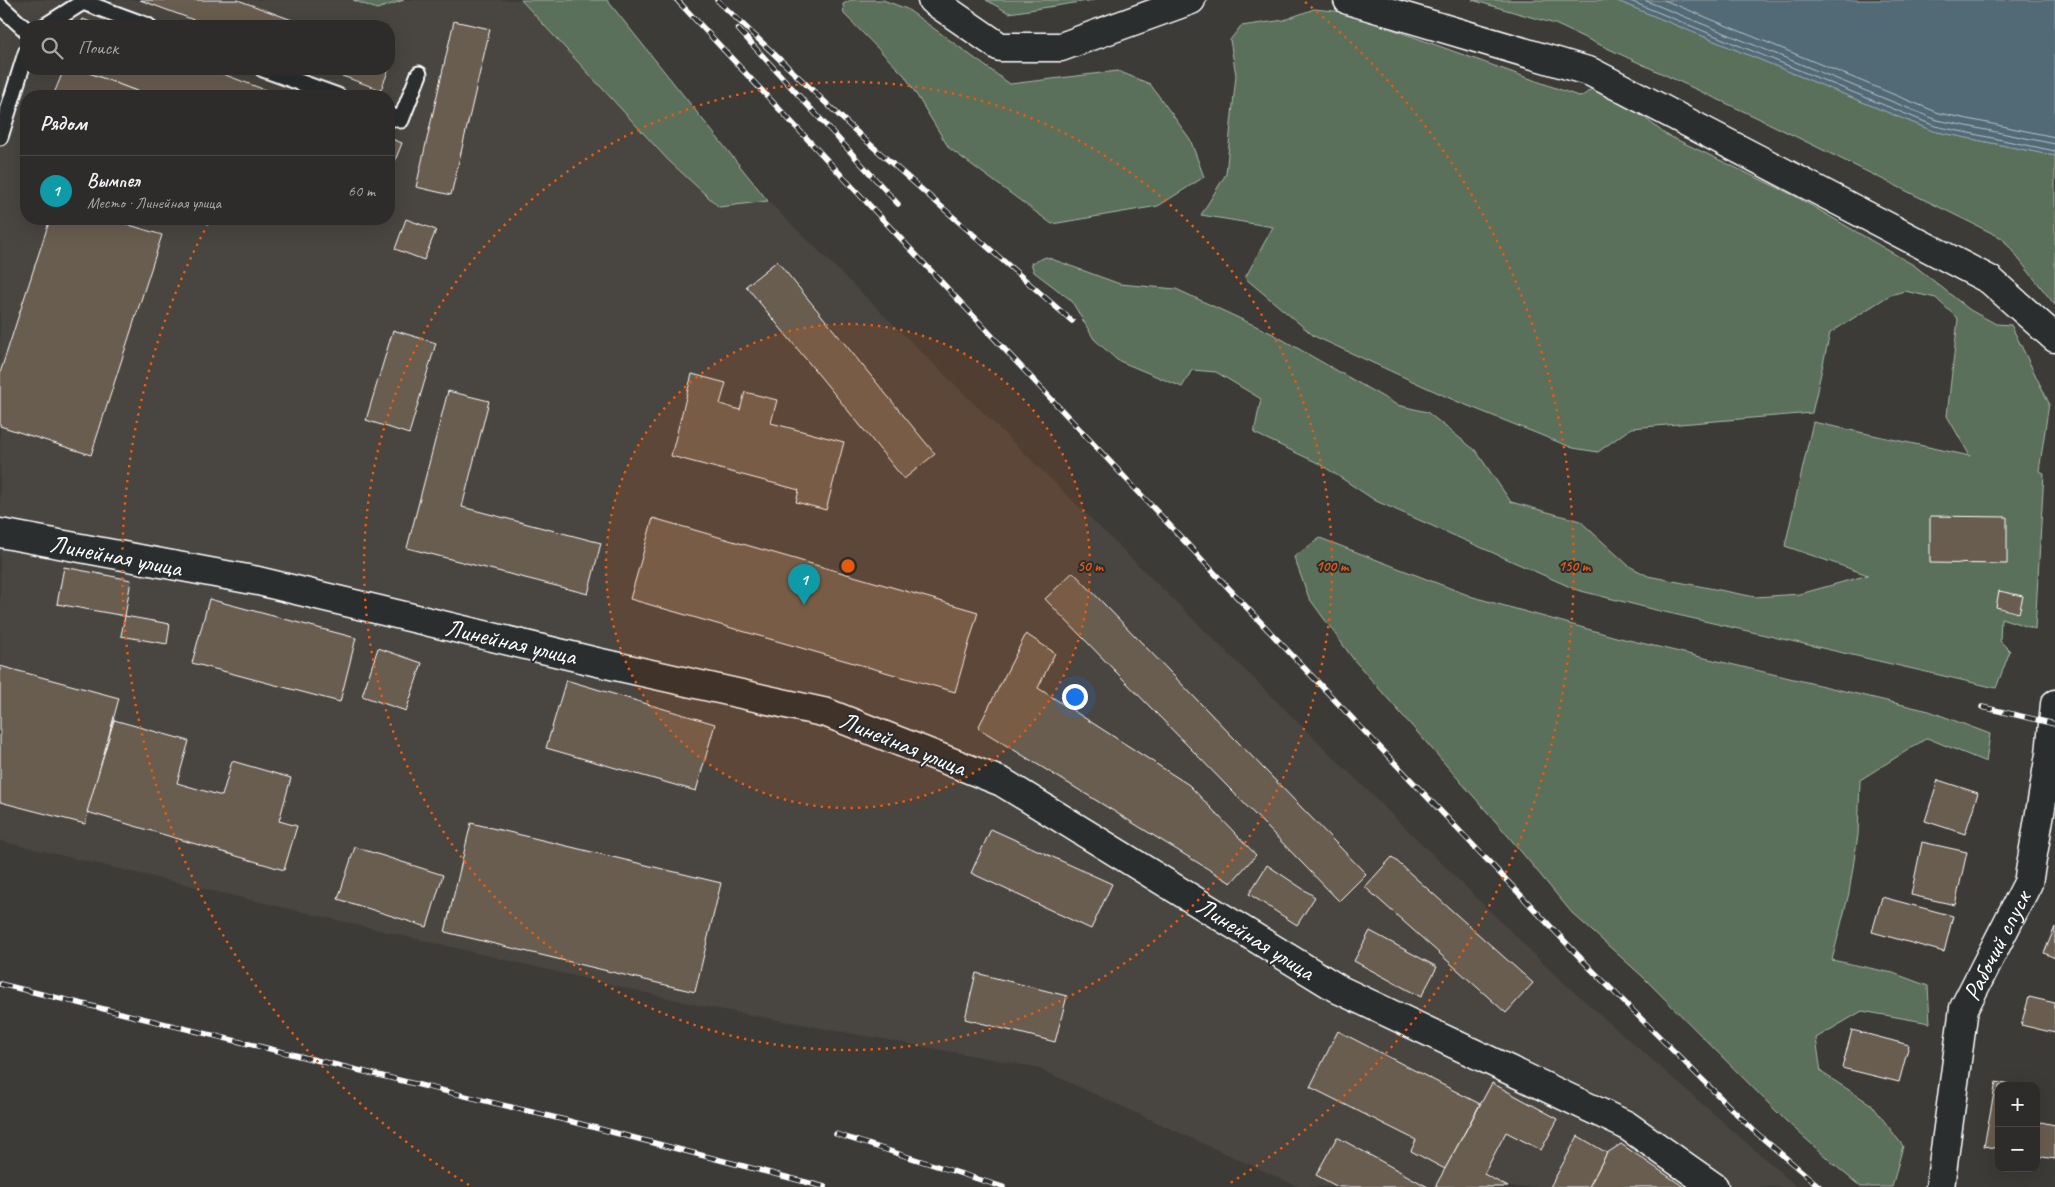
<!DOCTYPE html>
<html lang="ru">
<head>
<meta charset="utf-8">
<style>
	:root { --surface:#2e2c2a; --page:#3a3836; --text:#f1f3f6; --muted:#a7a7a8; --line:#494847; --accent:#ffd166 }
	body { margin:0; font-family:Caveat,sans-serif; background:var(--page); color:var(--text) }
	.controls { position:absolute; right:15px; bottom:15px; display:grid; overflow:hidden; border-radius:10px; box-shadow:0 5px 20px #0002 }
	.controls button { width:45px; height:45px; display:grid; place-items:center; padding:0; border:0; border-bottom:1px solid var(--line); background:var(--surface); color:var(--text); font:25px sans-serif }
	.you { position:absolute; left:1074px; top:696px; width:18px; height:18px; margin:-12px; border:4px solid #fff; border-radius:50%; background:#1a73e8; box-shadow:0 0 0 8px #1a73e833 }
	.badge { display:grid; place-items:center; width:32px; height:32px; border-radius:50%; background:var(--accent); color:#fff; font-size:16px; font-weight:700 }
	.pin { position:absolute; translate:-50% -41px; filter:drop-shadow(0 1px 2px #0008) }
	.pin::after { content:''; position:absolute; top:26px; width:18px; height:15px; background:inherit; clip-path:polygon(0 0,100% 0,50% 100%) }
	.list { margin:0; padding:0; list-style:none }
	h2 { display:flex; justify-content:space-between; align-items:center; height:65px; margin:0; padding:0 20px; font-size:21px }
	h2 small { font-size:16px; font-weight:400; color:var(--muted) }
	.list li { display:grid; grid-template-columns:32px 1fr auto; gap:15px; align-items:center; box-sizing:border-box; height:70px; padding:0 20px; border-top:1px solid var(--line) }
	.list b { display:block; font-size:19px; white-space:nowrap }
	.list p { margin:0; font-size:16px; white-space:nowrap; color:var(--muted) }
	.list em { font-size:16px; font-style:normal; color:var(--muted) }
	.icon { flex:none; width:28px; height:28px; fill:none; stroke:currentColor; stroke-width:2; stroke-linecap:round; stroke-linejoin:round }
	.map { position:relative; flex:none; width:2055px; height:1187px; overflow:hidden }
	.search { position:absolute; background:var(--surface); box-shadow:0 5px 20px #0002; left:20px; top:20px; width:375px; height:55px; display:flex; align-items:center; gap:12px; box-sizing:border-box; padding:0 18px; border-radius:20px; color:var(--muted); font-size:19px }
	.panel { position:absolute; background:var(--surface); box-shadow:0 5px 20px #0002; left:20px; top:90px; width:375px; height:135px; border-radius:20px }
	.map>svg:first-child { display:block }
	.built { fill:#4a453f; fill-rule:evenodd }
	.green { fill:#5a705a; stroke:#acb8ac }
	.water { fill:#516a76; stroke:#97a6ad }
	.lines { fill:none; stroke-linecap:round; stroke-linejoin:round }
	.shore { stroke:#b9c3c8; stroke-width:1 }
	.building { fill:#695d50; stroke:#fff }
	.lane-casing { stroke:#fff; stroke-width:19 }
	.street-casing { stroke:#fff; stroke-width:31 }
	.lane { stroke:#2a2d2e; stroke-width:15 }
	.street { stroke:#2a2d2e; stroke-width:28 }
	.rail-casing { stroke:#fff; stroke-width:5.5 }
	.rail { stroke:#2a2d2e; stroke-width:4; stroke-dasharray:11; stroke-linecap:butt }
	.ring { fill:none; stroke:#e8590c; stroke-width:2.5; stroke-dasharray:2.5 5 }
	.labels { text-anchor:middle; stroke-width:4; stroke-linejoin:round; paint-order:stroke }
	.street-label { font-size:25px; fill:#fff; stroke:#2a2d2e }
	.centre { fill:#e8590c; stroke:#2a2d2e; stroke-width:2.5 }
	.ring-label { font-size:15px; text-anchor:middle; font-weight:bold; fill:#e8590c; stroke:#2a2d2e; stroke-width:4; stroke-linejoin:round; paint-order:stroke }
</style>
</head>
<body>
<div class="map">
<svg width="2055" height="1187" viewBox="0 0 2055 1187">
	<rect width="100%" height="100%" fill="#3d3b38"/>
	<filter id="ink" filterUnits="userSpaceOnUse"><feTurbulence type="fractalNoise" baseFrequency=".02" numOctaves="2"/><feDisplacementMap in="SourceGraphic" scale="10" xChannelSelector="R" yChannelSelector="G"/><feConvolveMatrix kernelMatrix="1 2 1 2 8 2 1 2 1" color-interpolation-filters="sRGB"/></filter>
	<g filter="url(#ink)">
		<path class="built" d="M0 0H521L768 201 1554 974 1797 1187H1299L1035 1067 702 1006 0 841ZM26 26H389V69H26ZM26 96H389V219H26Z"/>
		<g class="green">
			<path d="M353 0H404L377 9Z"/>
			<path d="M521 0H607L768 201 719 207 668 160Z"/>
			<path d="M851 0H883L907 9 1010 84 1118 71 1150 84 1190 139 1204 177 1158 206 1052 224 949 148 905 76 844 14 843 4Z"/>
			<path d="M986 0H1094L1009 13Z"/>
			<path d="M1472 0H1615L1933 131 2055 156V305L2002 238 1758 118 1555 24Z"/>
			<path d="M1314 9 1344 12 1581 97 1593 88 1609 89 1665 134 1795 196 1915 266 1970 310 1996 324 2011 325 2049 403 2039 471 2044 473 2035 629 2001 618 2000 641 2010 651 1996 688 1656 610 1577 590 1376 501 1320 464 1254 433 1261 399 1216 372 1192 370 1182 387 1117 360 1094 339 1071 300 1034 272 1031 263 1046 257 1120 284 1176 289 1271 333 1397 405 1427 412 1476 451 1511 502 1580 521 1629 566 1648 576 1755 597 1800 594 1868 575 1785 546 1813 422 1970 456 1947 416 1958 319 1936 298 1905 291 1890 295 1830 333 1812 413 1631 428 1598 452 1573 448 1456 401 1314 336 1245 278 1273 227 1201 215 1226 174 1236 75 1230 40 1241 26 1284 20Z"/>
			<path d="M1320 538 1473 597 1616 637 1929 711 1990 734 1986 762 1927 738 1860 780 1858 835 1849 893 1832 960 1893 973 1928 986 1930 1023 1862 1011 1816 1038 1821 1072 1872 1105 1903 1146 1892 1187H1861L1837 1167 1785 1120 1642 976 1572 913 1503 830 1354 660 1309 598 1294 557Z"/>
		</g>
		<path class="water" d="M1615 0H2055V156L1933 131Z"/>
		<g class="lines">
			<g class="shore">
				<path d="M1628 0 1935 126 2055 151"/>
				<path d="M1644 0 1937 120 2055 144"/>
				<path d="M1664 0 1939 113 2055 137"/>
			</g>
		</g>
		<g class="building">
			<path d="M140 0H238L308 26H210Z"/>
			<path d="M83 19 100 26H80Z"/>
			<path d="M454 21 490 29 451 195 416 187Z"/>
			<path d="M389 57 393 58 381 90 323 69H389Z"/>
			<path d="M64 69H79L150 96H53Z"/>
			<path d="M79 69H210L281 96H150Z"/>
			<path d="M389 138 402 143 389 176Z"/>
			<path d="M50 219H110L162 235 91 455 0 426V373Z"/>
			<path d="M406 219 436 230 424 260 395 249Z"/>
			<path d="M777 261 935 454 904 479 746 286Z"/>
			<path d="M393 330 436 343 409 434 366 420Z"/>
			<path d="M692 374 726 383 720 404 740 410 745 392 777 400 771 423 844 442 826 510 796 502 799 490 671 456Z"/>
			<path d="M448 391 489 401 462 507 601 543 588 594 407 548Z"/>
			<path d="M1930 516 2007 517V564L1930 563Z"/>
			<path d="M653 518 978 612 955 692 630 599Z"/>
			<path d="M64 567 131 580 125 616 57 604Z"/>
			<path d="M1073 572 1366 874 1339 901 1045 599Z"/>
			<path d="M1999 591 2023 596 2019 613 1996 607Z"/>
			<path d="M209 599 356 638 340 702 192 663Z"/>
			<path d="M125 616 170 624 167 644 121 636Z"/>
			<path d="M1026 634 1055 653 1038 688 1189 785 1256 855 1231 883 978 728Z"/>
			<path d="M378 648 422 663 406 711 362 696Z"/>
			<path d="M0 666 119 698 85 824 0 802Z"/>
			<path d="M566 680 715 724 696 791 546 748Z"/>
			<path d="M114 720 189 741 177 783 222 796 232 761 291 778 279 821 297 826 284 870 87 812Z"/>
			<path d="M1938 780 1978 793 1965 834 1925 821Z"/>
			<path d="M471 823 721 883 695 992 445 932Z"/>
			<path d="M991 829 1112 884 1091 929 971 873Z"/>
			<path d="M1922 842 1967 852 1955 905 1911 895Z"/>
			<path d="M355 847 443 875 427 927 338 899Z"/>
			<path d="M1392 857 1533 983 1506 1013 1365 887Z"/>
			<path d="M1267 865 1315 897 1297 925 1249 894Z"/>
			<path d="M1882 897 1953 916 1944 952 1872 932Z"/>
			<path d="M2055 927V958L2044 953Z"/>
			<path d="M1370 931 1437 967 1421 997 1354 961Z"/>
			<path d="M976 973 1067 996 1055 1042 965 1019Z"/>
			<path d="M2029 997 2055 1003V1033L2021 1025Z"/>
			<path d="M1852 1030 1909 1045 1899 1082 1842 1068Z"/>
			<path d="M1338 1031 1480 1104 1445 1169 1411 1151 1416 1140 1310 1087Z"/>
			<path d="M1996 1082 2015 1086H1999V1149L1984 1146Z"/>
			<path d="M1492 1083 1558 1119 1541 1150 1506 1132 1484 1174 1508 1187H1435Z"/>
			<path d="M2036 1121 2055 1125V1159L2036 1156Z"/>
			<path d="M1578 1136 1607 1153 1589 1187H1550Z"/>
			<path d="M1337 1137 1428 1187H1338L1316 1175Z"/>
			<path d="M1621 1144 1684 1187H1589L1607 1153Z"/>
		</g>
		<g class="lines">
			<g class="lane-casing">
				<g id="lane">
					<path d="M0 6 26 30"/>
					<path d="M45 26 83 2 148 26"/>
					<path d="M263 69 338 96"/>
					<path d="M389 115 401 120 419 74"/>
					<path d="M0 137 26 53"/>
				</g>
			</g>
			<g class="street-casing">
				<g id="street">
					<path d="M932 0 1000 47H1061L1191 0"/>
					<path d="M1348 0 1591 72 1990 280 2055 338"/>
					<path d="M0 533 258 581 597 662 827 713 1002 782 1340 990 1626 1125 1714 1187"/>
					<path id="s1" d="M1940 1187 1964 1008 2028 883 2050 754 2055 704"/>
				</g>
			</g>
			<use href="#lane" class="lane"/>
			<use href="#street" class="street"/>
			<g class="rail-casing">
				<g id="rail">
					<path d="M677 0 1251 612 1591 969 1753 1130 1820 1187"/>
					<path d="M717 0 863 138 1072 321"/>
					<path d="M738 29 898 204"/>
					<path d="M1982 707 2055 724"/>
					<path d="M0 984 565 1120 825 1187"/>
					<path d="M836 1134 1003 1187"/>
				</g>
			</g>
			<use href="#rail" class="rail"/>
		</g>
	</g>
	<circle cx="848" cy="566" r="242" fill="#e8590c" fill-opacity=".12"/>
	<g class="ring">
		<circle cx="848" cy="566" r="242"/>
		<circle cx="848" cy="566" r="484"/>
		<path d="M469 1185A726 726 0 0 1 210 220M1305 2A726 726 0 0 1 1227 1185"/>
	</g>
	<g class="labels">
		<g class="street-label">
			<text transform="translate(116 555) rotate(11)" y="9">Линейная улица</text>
			<text transform="translate(511 641) rotate(13)" y="9">Линейная улица</text>
			<text transform="translate(903 743) rotate(22)" y="9">Линейная улица</text>
			<text transform="translate(1256 938) rotate(32)" y="9">Линейная улица</text>
			<text dy="9" stroke="none"><textPath href="#s1" startOffset="251">Рабочий спуск</textPath></text>
		</g>
	</g>
	<circle cx="848" cy="566" r="8" class="centre"/>
	<g class="ring-label">
		<text x="1090" y="571">50 m</text>
		<text x="1332" y="571">100 m</text>
		<text x="1574" y="571">150 m</text>
	</g>
</svg>
<div class="controls">
<button>+</button>
<button>−</button>
</div>
<div class="you"></div>
<div class="pin badge" style="left:804px;top:605px;background:#0f9aa8">1</div>
<div class="search"><svg class="icon" aria-label="search" viewBox="0 0 24 24"><circle cx="10" cy="10" r="6"/><path d="M15 15l6 6"/></svg>Поиск</div>
<section class="panel">
<h2>Рядом<small></small></h2>
<ul class="list">
<li><span class="badge" style="background:#0f9aa8">1</span><div><b>Вымпел</b><p>Место · Линейная улица</p></div><em>60 m</em></li>
</ul>
</section>
</div>
</body>
</html>
